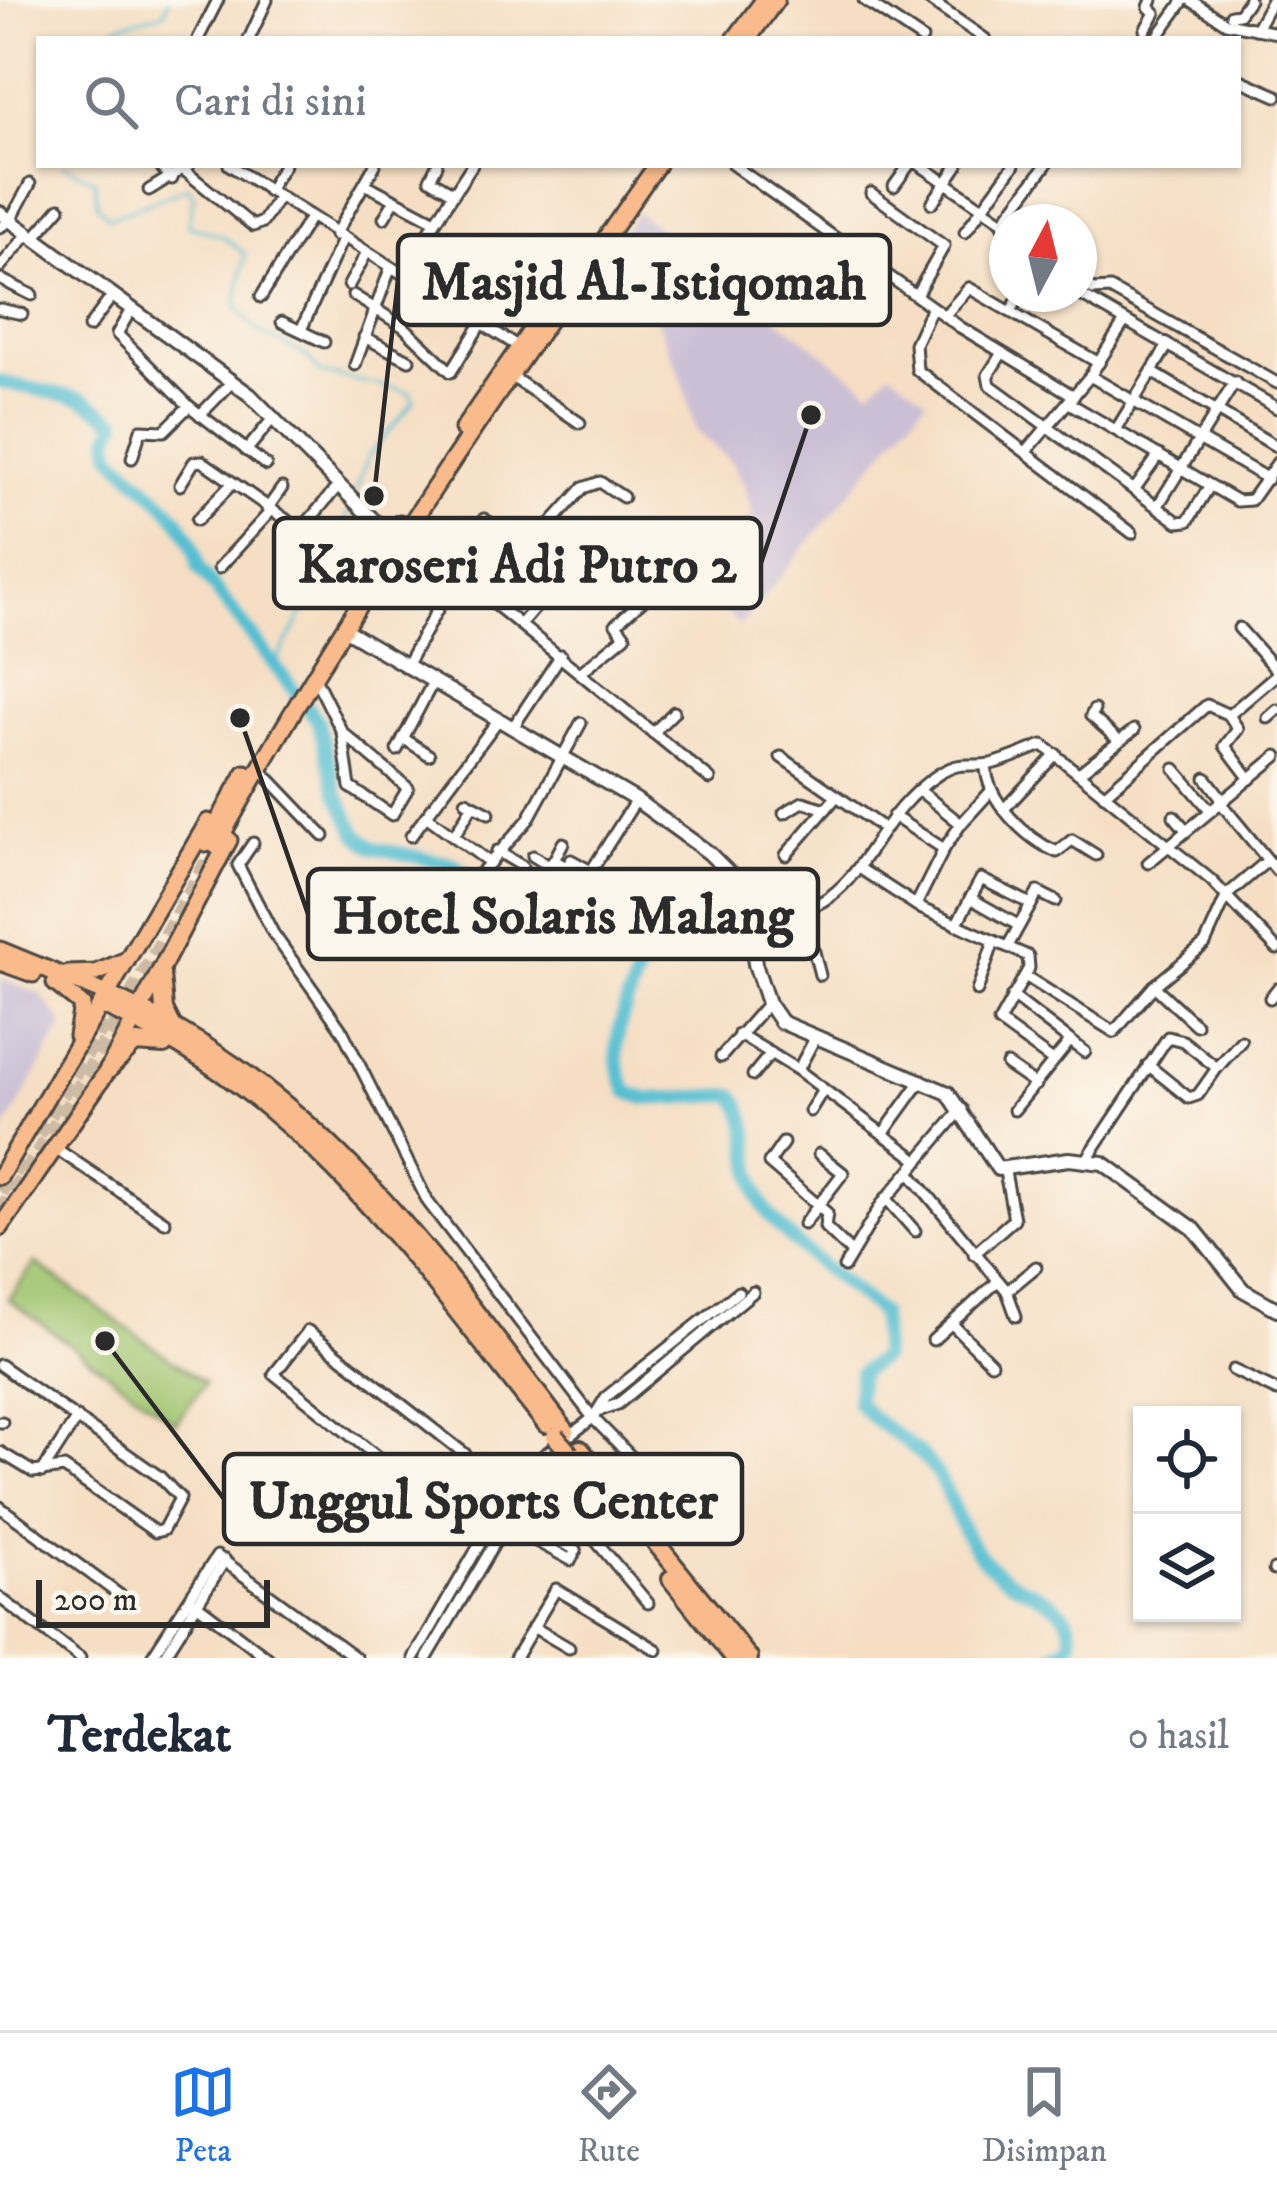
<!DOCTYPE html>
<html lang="id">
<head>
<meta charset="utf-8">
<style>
	:root { --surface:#fff; --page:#f2f2f3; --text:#1f2937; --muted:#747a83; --line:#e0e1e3; --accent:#1a73e8 }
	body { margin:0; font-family:"IM FELL DW Pica",serif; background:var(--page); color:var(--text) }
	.controls { position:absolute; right:36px; bottom:36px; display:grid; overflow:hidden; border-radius:0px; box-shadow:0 3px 9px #0004 }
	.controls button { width:108px; height:108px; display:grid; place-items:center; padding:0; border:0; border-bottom:3px solid var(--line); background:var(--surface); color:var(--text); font:60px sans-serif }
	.compass { position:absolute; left:989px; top:204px; width:108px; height:108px; border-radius:50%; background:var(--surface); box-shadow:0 3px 9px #0004; rotate:7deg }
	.scale { position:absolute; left:36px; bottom:30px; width:234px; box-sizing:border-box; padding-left:12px; border:6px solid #2b2b2b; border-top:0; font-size:33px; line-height:42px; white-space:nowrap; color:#2b2b2b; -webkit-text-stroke:9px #fbf7ec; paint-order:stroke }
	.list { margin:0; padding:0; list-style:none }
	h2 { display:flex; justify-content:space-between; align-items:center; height:156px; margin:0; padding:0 48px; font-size:51px }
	h2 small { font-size:39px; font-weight:400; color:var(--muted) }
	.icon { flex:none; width:66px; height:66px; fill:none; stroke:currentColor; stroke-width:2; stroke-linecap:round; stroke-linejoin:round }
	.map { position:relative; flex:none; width:1277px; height:1658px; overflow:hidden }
	.search { position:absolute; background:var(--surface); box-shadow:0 3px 9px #0004; left:36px; right:36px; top:36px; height:132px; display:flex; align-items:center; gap:30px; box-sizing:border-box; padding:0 42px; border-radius:0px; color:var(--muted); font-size:45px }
	.sheet { height:372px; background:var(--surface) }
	nav { display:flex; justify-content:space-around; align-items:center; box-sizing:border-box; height:168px; border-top:3px solid var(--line); background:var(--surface); font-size:33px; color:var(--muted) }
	nav a { display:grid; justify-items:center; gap:6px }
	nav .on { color:var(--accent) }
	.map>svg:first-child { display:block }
	.industrial { fill:#cbbfd5 }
	.green { fill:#9fc46e; stroke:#65784c; stroke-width:3 }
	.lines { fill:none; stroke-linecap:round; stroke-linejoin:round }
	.stream { stroke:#55bfd1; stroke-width:3 }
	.river { stroke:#55bfd1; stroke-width:14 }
	.trunk-tunnel { stroke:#cdbaa5; stroke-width:15; stroke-dasharray:15 8; stroke-linecap:butt }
	.minor-casing { stroke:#494642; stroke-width:15 }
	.tertiary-casing { stroke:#494642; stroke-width:18 }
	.primary-casing { stroke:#494642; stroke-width:21 }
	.trunk-casing { stroke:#494642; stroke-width:21 }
	.motorway-casing { stroke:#494642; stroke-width:22 }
	.minor { stroke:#fff; stroke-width:9 }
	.tertiary { stroke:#fff; stroke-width:12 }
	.primary { stroke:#fabb8c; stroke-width:15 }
	.trunk { stroke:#fabb8c; stroke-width:15 }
	.motorway { stroke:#fabb8c; stroke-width:16 }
	.motorway-bridge-casing { stroke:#494642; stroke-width:22; stroke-linecap:butt }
	.motorway-bridge { stroke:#fabb8c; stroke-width:16 }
	.leader { fill:none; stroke:#2b2b2b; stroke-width:4.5 }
	.callout-dot { fill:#2b2b2b; stroke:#fbf7ec; stroke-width:4.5 }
	.callout { fill:#fbf7ec; stroke:#2b2b2b; stroke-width:4.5 }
	.callout-label { font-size:54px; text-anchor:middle; font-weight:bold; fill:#2b2b2b }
</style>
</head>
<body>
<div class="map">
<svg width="1277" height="1658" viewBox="0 0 1277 1658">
	<rect width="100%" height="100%" fill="#fbf7ec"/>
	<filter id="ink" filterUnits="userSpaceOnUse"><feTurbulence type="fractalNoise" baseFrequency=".00833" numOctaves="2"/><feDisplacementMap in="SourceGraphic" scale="24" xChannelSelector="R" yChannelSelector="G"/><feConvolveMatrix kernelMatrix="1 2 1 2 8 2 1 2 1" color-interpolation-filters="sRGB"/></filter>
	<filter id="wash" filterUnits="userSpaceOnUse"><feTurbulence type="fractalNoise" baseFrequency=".004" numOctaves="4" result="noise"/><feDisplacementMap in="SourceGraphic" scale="48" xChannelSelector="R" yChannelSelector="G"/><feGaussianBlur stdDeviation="2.7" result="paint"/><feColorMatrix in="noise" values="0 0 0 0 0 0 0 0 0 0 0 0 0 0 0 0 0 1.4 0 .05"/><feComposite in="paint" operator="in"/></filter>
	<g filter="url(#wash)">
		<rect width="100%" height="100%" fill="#f5dec3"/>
		<g class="industrial">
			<path d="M637 212 871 390 891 371 927 399 740 626 716 602 699 597 693 601 675 577 686 559H710L744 528 753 515 744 485 731 462 696 431 681 376 644 291 595 271Z"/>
			<path d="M0 978 40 994 64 1024 0 1139Z"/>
		</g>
		<path class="green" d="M35 1263 205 1383 176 1423 8 1299Z"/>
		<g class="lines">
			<g class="stream">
				<path d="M101 39 119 25 163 13 169 0"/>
				<path d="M63 165 95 180 97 205 110 218 188 187 194 196 188 225 224 237 245 254 236 306 258 332 304 354 321 373 410 392 414 402 368 456 354 497"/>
				<path d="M273 668C302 616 332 562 351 506"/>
			</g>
			<path class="river" d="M0 382 83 399 117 421 110 437 112 454C145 492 191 513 198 567L318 721 337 793 357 834 374 848 453 864 481 884 587 906 641 932C649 990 594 1026 628 1092L647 1099 734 1095C755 1124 746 1162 758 1195 772 1233 849 1286 881 1314L882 1357 860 1373 857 1401C876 1427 906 1437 928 1462 956 1494 955 1539 997 1572 1026 1596 1075 1597 1072 1643L1050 1658"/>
		</g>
	</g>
	<g filter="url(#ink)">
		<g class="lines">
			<g class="trunk-tunnel">
				<path d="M38 1135 109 1016"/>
				<path d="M0 1192 22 1160"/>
				<path d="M0 1212 73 1098 216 846"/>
			</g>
			<g class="minor-casing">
				<g id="minor">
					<path d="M864 0 922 39"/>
					<path d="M929 0 985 39"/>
					<path d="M1190 0 1226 23 1277 33"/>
					<path d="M1231 15 1239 14 1249 0"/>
					<path d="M1256 29 1272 0"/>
					<path d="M1145 30 1155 13 1149 7 1152 0"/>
					<path d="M198 39 218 0"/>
					<path d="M249 39 267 0"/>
					<path d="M1156 39 1184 0"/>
					<path d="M1238 79 1277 96"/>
					<path d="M159 165 172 179"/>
					<path d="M229 165 519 347"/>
					<path d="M437 165 430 179 454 193"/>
					<path d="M733 165 960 327 1074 396"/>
					<path d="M920 165 1003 222 1007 240"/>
					<path d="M185 171 253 226 263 222 278 198"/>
					<path d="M365 184 435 221"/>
					<path d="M894 186 909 165"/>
					<path d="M149 190 189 165"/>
					<path d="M268 191 284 165"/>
					<path d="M871 193 944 246 916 295"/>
					<path d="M932 203 958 165"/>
					<path d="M384 218 395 200"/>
					<path d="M1003 222 1046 165"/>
					<path d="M0 227 10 221 30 184"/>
					<path d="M965 232 1014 165"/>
					<path d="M335 235 375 165"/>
					<path d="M34 238 60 208"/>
					<path d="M0 267 28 234"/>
					<path d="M0 279 32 295"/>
					<path d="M1079 282 1093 290 1110 289 1277 383"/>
					<path d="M349 285 366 254"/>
					<path d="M1079 294 1277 408"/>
					<path d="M353 295 404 327 451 372 482 322"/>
					<path d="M261 297 309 219"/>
					<path d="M453 306 467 279 422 243 472 165"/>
					<path d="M932 307 915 344 917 370 1132 533"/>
					<path d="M132 308 117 334 189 406 266 465"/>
					<path d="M0 309 22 314"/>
					<path d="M1011 311 1021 294"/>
					<path d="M944 316 969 288 1099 363"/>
					<path d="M282 322 324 342"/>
					<path d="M89 327 113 295"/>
					<path d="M301 330 342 240"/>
					<path d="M364 337 409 360"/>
					<path d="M1002 353 988 375 990 385 1178 522 1188 521 1209 487"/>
					<path d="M355 365 390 269"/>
					<path d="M1152 372 1277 447"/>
					<path d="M1090 376 1268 479"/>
					<path d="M512 377 580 423"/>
					<path d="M1069 403 1237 501 1251 500 1277 463"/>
					<path d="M200 415 233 381"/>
					<path d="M1116 430 1168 345"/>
					<path d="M246 451 274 417"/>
					<path d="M1026 452 1090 376 1125 321"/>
					<path d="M132 458 141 430 164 431 189 406"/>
					<path d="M180 485 194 462 202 461 301 530"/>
					<path d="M1134 490 1159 455"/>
					<path d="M1157 507 1235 382"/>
					<path d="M267 509 282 488"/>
					<path d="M484 519 527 551"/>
					<path d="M197 520 231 485"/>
					<path d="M406 532 710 779"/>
					<path d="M293 558 306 541 301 530 338 486"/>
					<path d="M219 568 270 512"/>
					<path d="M462 577 498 529"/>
					<path d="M486 596 583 488 600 482 623 497"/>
					<path d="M521 624 584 551 608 573H616L643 600 616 624 625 636 581 672"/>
					<path d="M1239 628 1277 671"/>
					<path d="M406 666 457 574"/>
					<path d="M315 678 342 732 350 787 392 815 408 788 342 732"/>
					<path d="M1094 710 1091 716 1118 740"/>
					<path d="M1229 715 1277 674"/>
					<path d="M1268 718 1277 710"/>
					<path d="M513 727 561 655"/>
					<path d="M653 733 674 712"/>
					<path d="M403 738 429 755"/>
					<path d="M397 750 433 682"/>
					<path d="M781 757 883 828"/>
					<path d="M986 765C986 800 1026 839 1057 852L1072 840 1096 855"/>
					<path d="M259 768 324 836"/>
					<path d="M1175 769 1210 810"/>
					<path d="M1079 773 1134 730"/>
					<path d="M1206 778 1223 800"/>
					<path d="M919 790 961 824 944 849"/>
					<path d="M1104 795 1207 705 1229 715 1238 729 1225 746 1250 779"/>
					<path d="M466 801 489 813"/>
					<path d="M1220 802 1277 871"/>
					<path d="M1005 808 1056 754"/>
					<path d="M784 813 803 802 826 809"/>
					<path d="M426 816 489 862"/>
					<path d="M893 816 944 849 916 905"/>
					<path d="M1174 816 1186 830"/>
					<path d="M961 824 991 791"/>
					<path d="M455 834 473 805"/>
					<path d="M411 836 499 719"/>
					<path d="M253 843 238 865 273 933 343 1032 428 1202 593 1418 540 1458 523 1463 504 1502"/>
					<path d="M497 851 522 866"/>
					<path d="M786 855 837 796"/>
					<path d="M533 856 549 866 554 860 566 867 571 860 589 870"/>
					<path d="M554 860 563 843"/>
					<path d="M1148 863 1277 756"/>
					<path d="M859 868 922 909 1028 956 1029 968 999 1022 1053 1061"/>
					<path d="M480 874 528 820 581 723"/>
					<path d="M576 895 636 800"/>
					<path d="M970 898 1016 924"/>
					<path d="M692 911 732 873"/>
					<path d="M804 913 820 975"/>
					<path d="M750 916C870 921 857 827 939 774 964 759 968 768 991 764 1009 760 1026 751 1043 745L1211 880 1277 949"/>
					<path d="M956 925 981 879 1031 904"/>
					<path d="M1008 946 1038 892 1056 901"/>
					<path d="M1025 976 1114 1032 1154 986"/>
					<path d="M977 991 994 941"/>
					<path d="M1012 996 1085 1052"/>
					<path d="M1270 998 1277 989"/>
					<path d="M1196 1025 1154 986 1205 944 1227 895 1267 861"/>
					<path d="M739 1034 798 1070 919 1161"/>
					<path d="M721 1057 768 1003"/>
					<path d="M1007 1065 1036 1085"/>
					<path d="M1217 1068 1241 1041"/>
					<path d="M798 1070 814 1040"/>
					<path d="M753 1075 771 1053"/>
					<path d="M1014 1110 1070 1041"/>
					<path d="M810 1111 823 1090"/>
					<path d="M883 1134 922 1080"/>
					<path d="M783 1143 769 1163 827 1213 825 1227 851 1252"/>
					<path d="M58 1150 165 1222"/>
					<path d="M1087 1159 1168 1037 1183 1041 1217 1068 1198 1095 1189 1098 1148 1065"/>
					<path d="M909 1172 1007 1291 1016 1316"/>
					<path d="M886 1198 915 1231"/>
					<path d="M804 1224 843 1173 819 1154"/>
					<path d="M974 1254 1014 1219 1005 1172"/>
					<path d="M844 1267 881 1205 962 1109"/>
					<path d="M1007 1291 1036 1267"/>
					<path d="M954 1326 991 1363"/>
					<path d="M308 1331 465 1454 432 1501 274 1374Z"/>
					<path d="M933 1340 997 1282"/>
					<path d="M0 1365 160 1477 180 1498 163 1530 155 1532 64 1468 33 1472 0 1452"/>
					<path d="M1233 1370 1277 1391"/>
					<path d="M601 1410 618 1404 753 1292"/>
					<path d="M0 1422H2"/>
					<path d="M523 1463 559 1497 648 1603"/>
					<path d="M42 1472 77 1418"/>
					<path d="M450 1476 497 1503"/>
					<path d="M443 1484 490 1512"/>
					<circle cx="503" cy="1515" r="14"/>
					<path d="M0 1507 121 1596"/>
					<path d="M515 1509 536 1469"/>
					<path d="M510 1527 571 1560 576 1550 516 1518"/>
					<path d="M707 1534 593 1418 606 1397 738 1292"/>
					<path d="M1274 1570H1277"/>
					<path d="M0 1598 80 1658"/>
					<path d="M191 1600 268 1658"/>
					<path d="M533 1627 569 1648"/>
					<path d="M151 1658 217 1556 356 1658"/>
					<path d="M163 1658 225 1560"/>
					<path d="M414 1658 492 1523"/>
					<path d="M427 1658 503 1529"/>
					<path d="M515 1658 556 1589 657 1650"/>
				</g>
			</g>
			<g class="tertiary-casing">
				<g id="tertiary">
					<path d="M0 213 250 395 390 537"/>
					<path d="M344 629 636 800 709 853 745 889 755 964 768 1003 781 1022 948 1093 998 1169 1069 1159 1103 1163 1194 1229 1243 1290 1277 1309"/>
				</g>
			</g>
			<g class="primary-casing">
				<g id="primary">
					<path d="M0 950 107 994"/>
					<path d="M0 962 33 974"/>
					<path d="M68 974 96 973 127 960"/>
					<path d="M55 983 82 1005 77 1036"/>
				</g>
			</g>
			<g class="trunk-casing">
				<g id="trunk">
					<path d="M735 39 764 0"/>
					<path d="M748 39 776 0"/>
					<path d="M463 429 586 251"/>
					<path d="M367 574 400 523"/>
					<path d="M206 844 245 773"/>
					<path d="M216 846C346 609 501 386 657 165"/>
					<path d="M107 994 141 1010"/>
					<path d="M101 1005 135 1021"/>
					<path d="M0 1176 208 822"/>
					<path d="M0 1228 108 1070 229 840"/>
				</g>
			</g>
			<g class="motorway-casing">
				<g id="motorway">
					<path d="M161 974 164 1009 172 1025"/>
					<path d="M141 1010C333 1105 439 1266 566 1431"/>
					<path d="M135 1021C314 1108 425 1273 546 1424"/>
					<path d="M108 1070 135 1043 164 1045"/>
					<path d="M580 1449 749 1658"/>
					<path d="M671 1579 734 1658"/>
				</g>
			</g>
			<use href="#minor" class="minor"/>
			<use href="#tertiary" class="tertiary"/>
			<use href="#primary" class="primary"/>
			<use href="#trunk" class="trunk"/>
			<use href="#motorway" class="motorway"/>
			<g class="motorway-bridge-casing">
				<path id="motorway-bridge" d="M555 1436 570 1454"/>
			</g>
			<use href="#motorway-bridge" class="motorway-bridge"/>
		</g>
	</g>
	<path class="leader" d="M374 496L398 280M811 415L761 563M240 718L308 914M105 1341L224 1499"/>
	<g class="callout-dot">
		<circle cx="374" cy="496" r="12"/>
		<circle cx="811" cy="415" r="12"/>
		<circle cx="240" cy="718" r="12"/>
		<circle cx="105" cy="1341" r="12"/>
	</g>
	<g class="callout">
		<rect x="398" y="235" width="492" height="90" rx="12"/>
		<rect x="274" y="518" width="487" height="90" rx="12"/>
		<rect x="308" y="869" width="510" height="90" rx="12"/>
		<rect x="224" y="1454" width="518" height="90" rx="12"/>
	</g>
	<g class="callout-label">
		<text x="644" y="299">Masjid Al-Istiqomah</text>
		<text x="517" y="582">Karoseri Adi Putro 2</text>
		<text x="563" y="933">Hotel Solaris Malang</text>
		<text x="483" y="1518">Unggul Sports Center</text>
	</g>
</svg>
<div class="controls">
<button><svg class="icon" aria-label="locate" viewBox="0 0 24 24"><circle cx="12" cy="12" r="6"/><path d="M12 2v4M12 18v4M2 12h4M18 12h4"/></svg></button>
<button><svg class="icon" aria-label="layers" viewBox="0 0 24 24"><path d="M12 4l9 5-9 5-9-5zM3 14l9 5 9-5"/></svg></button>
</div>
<svg class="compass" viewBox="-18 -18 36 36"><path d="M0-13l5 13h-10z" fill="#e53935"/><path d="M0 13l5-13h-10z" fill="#747a83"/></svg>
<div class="scale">200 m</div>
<div class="search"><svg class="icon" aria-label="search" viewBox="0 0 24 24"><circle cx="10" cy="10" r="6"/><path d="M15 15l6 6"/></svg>Cari di sini</div>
</div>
<section class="sheet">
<h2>Terdekat<small>0 hasil</small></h2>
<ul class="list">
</ul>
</section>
<nav>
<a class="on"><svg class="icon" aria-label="map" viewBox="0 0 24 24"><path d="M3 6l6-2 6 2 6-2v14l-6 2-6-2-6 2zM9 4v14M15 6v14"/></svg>Peta</a>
<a><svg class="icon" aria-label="directions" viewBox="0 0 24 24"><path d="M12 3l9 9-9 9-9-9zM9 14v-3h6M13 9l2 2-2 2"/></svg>Rute</a>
<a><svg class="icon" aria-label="saved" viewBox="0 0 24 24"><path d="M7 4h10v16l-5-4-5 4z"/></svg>Disimpan</a>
</nav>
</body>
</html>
